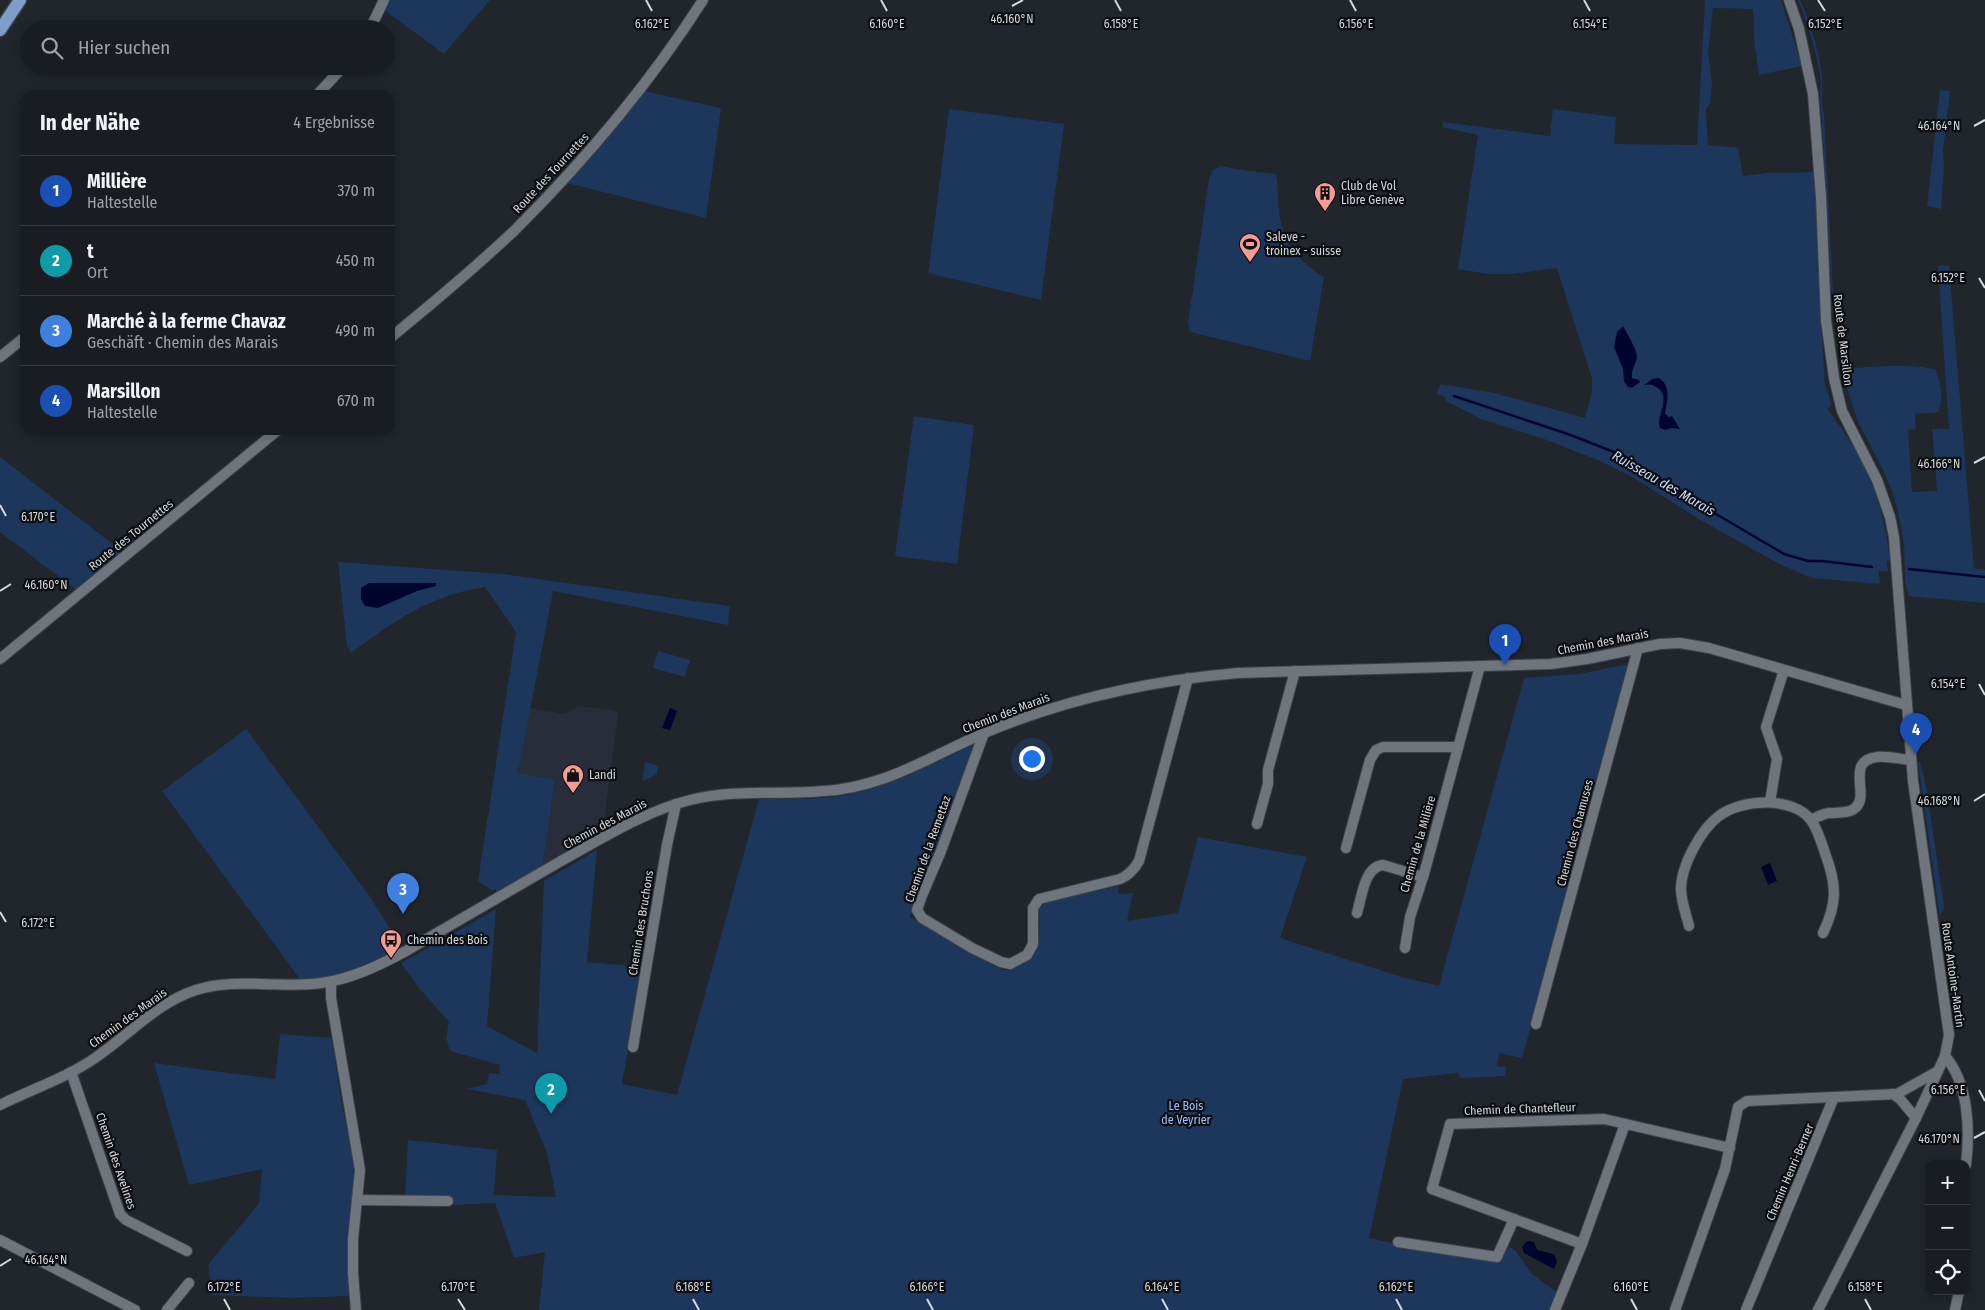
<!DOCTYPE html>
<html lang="de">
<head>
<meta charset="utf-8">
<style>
	:root { --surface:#191c21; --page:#26292e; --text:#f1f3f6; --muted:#9fa1a5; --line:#373a3f; --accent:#d93025 }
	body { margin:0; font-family:"Fira Sans Condensed",sans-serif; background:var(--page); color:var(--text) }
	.controls { position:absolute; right:15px; bottom:15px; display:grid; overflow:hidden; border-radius:10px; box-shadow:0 2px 8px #0003 }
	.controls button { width:45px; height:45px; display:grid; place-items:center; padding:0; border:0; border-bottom:1px solid var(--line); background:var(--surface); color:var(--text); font:25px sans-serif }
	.you { position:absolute; left:1031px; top:758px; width:18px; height:18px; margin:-12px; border:4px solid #fff; border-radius:50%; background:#1a73e8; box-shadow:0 0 0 8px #1a73e833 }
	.badge { display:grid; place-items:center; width:32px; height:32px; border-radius:50%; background:var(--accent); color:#fff; font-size:16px; font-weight:700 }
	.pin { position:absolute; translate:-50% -41px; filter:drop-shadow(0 1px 2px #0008) }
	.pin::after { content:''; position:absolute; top:26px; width:18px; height:15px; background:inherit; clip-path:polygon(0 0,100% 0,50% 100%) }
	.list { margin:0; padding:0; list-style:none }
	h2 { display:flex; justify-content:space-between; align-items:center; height:65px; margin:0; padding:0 20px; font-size:21px }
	h2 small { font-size:16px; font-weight:400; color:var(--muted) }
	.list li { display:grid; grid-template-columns:32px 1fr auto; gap:15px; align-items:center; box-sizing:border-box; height:70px; padding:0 20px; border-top:1px solid var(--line) }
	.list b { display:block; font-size:19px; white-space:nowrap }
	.list p { margin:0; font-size:16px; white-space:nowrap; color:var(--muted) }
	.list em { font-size:16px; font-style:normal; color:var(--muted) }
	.icon { flex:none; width:28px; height:28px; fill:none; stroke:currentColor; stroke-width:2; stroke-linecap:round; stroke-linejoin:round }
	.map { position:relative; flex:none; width:1985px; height:1310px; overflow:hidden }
	.search { position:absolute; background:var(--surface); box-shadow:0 2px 8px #0003; left:20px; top:20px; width:375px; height:55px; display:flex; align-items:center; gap:12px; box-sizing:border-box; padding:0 18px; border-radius:28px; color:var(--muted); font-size:19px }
	.panel { position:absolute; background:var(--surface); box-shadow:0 2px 8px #0003; left:20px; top:90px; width:375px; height:345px; border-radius:15px }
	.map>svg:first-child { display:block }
	.built { fill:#272e39 }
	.green { fill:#1c365c }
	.water { fill:#00052e }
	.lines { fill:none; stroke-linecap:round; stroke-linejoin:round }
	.stream { stroke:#00052e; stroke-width:2.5 }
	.minor-casing { stroke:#3f4348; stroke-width:12 }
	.tertiary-casing { stroke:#3f4348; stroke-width:12 }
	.primary-casing { stroke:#3f4348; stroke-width:15 }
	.minor { stroke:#6f757d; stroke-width:10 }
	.tertiary { stroke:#6f757d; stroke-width:10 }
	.primary { stroke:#7f9dc9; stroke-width:12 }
	.ticks { fill:none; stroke:#d5d8dc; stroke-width:2 }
	.labels { text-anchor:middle; stroke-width:4.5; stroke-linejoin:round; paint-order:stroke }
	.street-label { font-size:12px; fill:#d5d8dc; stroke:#0c0e11 }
	.poi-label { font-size:12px; fill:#d5d8dc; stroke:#0c0e11; text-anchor:start }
	.park-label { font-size:12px; fill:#99c0fb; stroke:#0c0e11 }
	.water-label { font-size:14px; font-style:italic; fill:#c7dbf9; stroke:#0c0e11 }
	.ticks-label { font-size:12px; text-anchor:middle; fill:#d5d8dc; stroke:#0c0e11; stroke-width:4.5; stroke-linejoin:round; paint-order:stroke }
</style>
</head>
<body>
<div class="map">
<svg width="1985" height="1310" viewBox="0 0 1985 1310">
	<rect width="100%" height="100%" fill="#21252c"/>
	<path class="built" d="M579 706 613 710 618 714 603 830 543 864 555 779 518 773 530 708 564 714Z"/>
	<g class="green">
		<path d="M389 0H490L444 54 384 10Z"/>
		<path d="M1705 0H1781L1802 66 1759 75 1754 39 1753 9 1713 8 1708 52 1712 83 1710 103 1706 110 1708 145 1738 148 1743 176 1767 173 1815 172 1821 324 1825 385 1832 405 1827 409C1866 459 1882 497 1890 560L1887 562 1888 571H1879L1880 584 1812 578 1779 564 1697 518 1634 478 1600 461 1544 439 1481 419 1446 401 1444 396 1436 394 1441 384 1495 393 1585 418 1592 391V379L1557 268 1512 274H1488L1458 269 1478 135 1442 127 1443 122 1550 136 1553 109 1616 117 1614 144 1697 145Z"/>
		<path d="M1798 0H1800C1811 24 1820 53 1822 80 1823 92 1821 103 1824 115L1834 313H1833L1820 93C1825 75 1806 18 1798 0Z"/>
		<path d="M1940 90 1950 91 1943 151 1944 168 1941 209 1927 206Z"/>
		<path d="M644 91 721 108 706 218 567 183 584 165Z"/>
		<path d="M949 109 1064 124 1041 300 928 273Z"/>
		<path d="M1221 166 1248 171 1276 174C1278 185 1278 197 1279 209 1281 240 1298 262 1324 277L1310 361 1190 332 1188 323 1209 178 1213 170Z"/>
		<path d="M1938 266H1949L1974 568 1985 570V603L1909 596 1905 582 1904 545 1900 521 1893 494 1883 470 1858 422 1841 369C1872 367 1904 363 1935 369 1941 381 1944 400 1938 412L1915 414 1916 429 1908 430 1912 492 1937 491 1932 429H1949Z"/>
		<path d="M914 416 974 425 957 564 895 556Z"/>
		<path d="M0 457 123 552 78 591 0 532Z"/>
		<path d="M338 562 502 574 730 606 728 625 553 591 518 773 555 779 543 864 535 871 496 893V889L493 891 478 881 516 632 485 587C428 596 396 620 351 653L347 646Z"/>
		<path d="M658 651 690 660 685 677 653 668Z"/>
		<path d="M1633 663 1522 1058 1499 1053 1497 1066 1506 1067 1505 1076 1460 1078 1458 1073 1403 1079 1369 1238 1432 1252 1500 1261 1509 1247 1516 1251 1532 1274 1558 1293 1551 1310H539L545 1252 514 1258 495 1203 451 1205V1198L405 1196 408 1140 497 1150 494 1195 556 1197 547 1153 525 1100 467 1089 487 1084 489 1073 499 1074 500 1065 450 1051 446 1038 449 1022 419 988 401 963 496 909 487 1026 537 1053 544 881 597 850 587 962 642 967 622 1084 677 1095 759 799C783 799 808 800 833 797 883 791 928 766 973 745L974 756 939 849 910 917 1002 970C1017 972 1037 952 1039 938 1040 928 1039 918 1039 909L1045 902 1119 886 1118 894 1133 893 1127 921 1178 913 1198 837 1307 857 1280 938 1402 977 1439 986 1524 678 1579 674Z"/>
		<path d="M246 729 368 894 402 947C370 964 337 981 299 978L162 791Z"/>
		<path d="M645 762 658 766 657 774 642 782Z"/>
		<path d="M1918 762H1920L1927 791 1944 907 1940 918Z"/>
		<path d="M280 1034 332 1038 341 1101 353 1157 354 1174 348 1238 349 1296 292 1298 212 1295 208 1265 259 1203 262 1169 189 1185 154 1063 275 1079Z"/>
	</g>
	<g class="water">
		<path d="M1623 326C1626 331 1638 352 1637 357 1636 365 1631 369 1632 378L1639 380 1640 382 1632 388 1628 387 1624 381 1623 369 1614 347 1617 332Z"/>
		<path d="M1659 378C1672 387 1667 401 1665 414L1669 417 1672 416 1680 429 1672 428 1665 430 1660 428 1659 424C1659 412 1671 395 1656 387 1652 384 1649 384 1644 385L1652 379Z"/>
		<path d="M369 583H436V586L417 591 378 608 365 606 361 599V588Z"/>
		<path d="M670 708 677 711 670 730 662 728Z"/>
		<path d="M1770 863 1777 881 1768 885 1761 867Z"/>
		<path d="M1527 1241 1534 1242 1537 1250 1554 1254 1557 1261 1554 1269 1524 1253 1522 1247Z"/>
	</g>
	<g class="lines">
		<g class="stream">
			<path d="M1454 396 1568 434 1624 456 1716 514 1784 554 1808 561H1822L1872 567"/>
			<path d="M1909 569 1985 577"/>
		</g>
		<g class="minor-casing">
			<g id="minor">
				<path d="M370 29 384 0"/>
				<path d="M317 95 344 66"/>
				<path d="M390 338C433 303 476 267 516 229 586 159 650 83 703 0"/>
				<path d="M0 357 25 337"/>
				<path d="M0 659 278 430"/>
				<path d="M984 733 941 851 921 898 917 910 922 918 972 948 1001 962 1010 964 1027 955 1033 944V908L1039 899 1120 879C1129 875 1134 870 1139 861L1188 678"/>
				<path d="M1770 802 1777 759 1766 727 1784 670"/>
				<path d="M1811 820C1817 817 1822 814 1829 813 1837 812 1849 814 1855 808 1871 796 1844 761 1877 757 1888 756 1900 759 1911 760"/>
				<path d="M1257 824 1268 784V770L1295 671"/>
				<path d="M1346 848 1370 760 1376 750 1383 747H1458"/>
				<path d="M1357 913C1362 897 1364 867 1383 865L1423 877"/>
				<path d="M1689 926C1686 914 1681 901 1681 889 1681 866 1701 829 1719 816 1741 799 1793 796 1811 820 1818 830 1822 844 1826 856 1837 886 1837 904 1823 933"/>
				<path d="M1405 948 1410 917 1424 874 1480 666"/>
				<path d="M331 982V998L360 1170 353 1239V1274L356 1310"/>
				<path d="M1536 1024 1638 648"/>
				<path d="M633 1047 667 845 676 804"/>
				<path d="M71 1072 120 1214 126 1220 187 1251"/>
				<path d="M1893 1094 1900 1099 1916 1118"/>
				<path d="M357 1200 448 1201"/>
				<path d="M0 1240 135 1310"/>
				<path d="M1398 1242 1497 1257 1514 1219"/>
				<path d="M1582 1244 1432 1189 1450 1124 1604 1119 1730 1148"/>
				<path d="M167 1310 189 1283"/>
				<path d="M1555 1310 1582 1244 1625 1124"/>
				<path d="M1675 1310 1725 1169 1738 1107 1747 1101 1834 1097"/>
				<path d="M1746 1310 1834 1097 1897 1094 1938 1071"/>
			</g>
		</g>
		<g class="tertiary-casing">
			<g id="tertiary">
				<path d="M1789 0 1799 29 1813 94 1821 197 1826 320 1834 378 1842 411 1877 480 1890 517 1894 537 1913 781 1949 1035 1945 1056 1916 1118 1818 1310"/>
				<path d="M1945 1056C1969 1084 1970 1130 1966 1165"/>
				<path d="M0 1105C32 1089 66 1078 95 1058 129 1035 156 1003 196 990 236 977 280 989 321 983 352 979 380 965 406 951 458 921 510 891 561 861 603 838 643 812 690 800 734 789 779 795 824 791 844 790 865 785 885 778 924 764 960 742 999 727 1075 697 1157 680 1238 673L1551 664 1587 659 1660 644 1680 643 1709 648 1906 705"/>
				<path d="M1955 1310 1959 1291"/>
			</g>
		</g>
		<g class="primary-casing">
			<path id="primary" d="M0 30 20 0"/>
		</g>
		<use href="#minor" class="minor"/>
		<use href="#tertiary" class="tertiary"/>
		<use href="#primary" class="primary"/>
	</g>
	<path class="ticks" d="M646 0 652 11M881 0 887 11M1115 0 1121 11M1350 0 1356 11M1584 0 1590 11M1818 0 1825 11M1012 6 1023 0M1974 126 1985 120M1979 278 1985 288M1974 463 1985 457M0 505 6 516M0 591 11 584M1979 684 1985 695M1974 801 1985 794M0 912 6 922M1979 1090 1985 1101M1974 1138 1985 1132M0 1266 11 1259M224 1299 230 1310M458 1299 465 1310M693 1299 699 1310M927 1299 933 1310M1162 1299 1168 1310M1396 1299 1402 1310M1631 1299 1637 1310M1865 1299 1871 1310"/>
	<defs>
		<g id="building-pin" transform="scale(1.125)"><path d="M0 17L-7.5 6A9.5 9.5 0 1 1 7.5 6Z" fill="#f59b97" stroke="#0c0e11"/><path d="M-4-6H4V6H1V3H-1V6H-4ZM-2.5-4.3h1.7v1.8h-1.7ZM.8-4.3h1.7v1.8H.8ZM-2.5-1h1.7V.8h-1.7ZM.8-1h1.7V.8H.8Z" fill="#111"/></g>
		<g id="stadium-pin" transform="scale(1.125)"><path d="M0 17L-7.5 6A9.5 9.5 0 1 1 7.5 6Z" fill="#f59b97" stroke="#0c0e11"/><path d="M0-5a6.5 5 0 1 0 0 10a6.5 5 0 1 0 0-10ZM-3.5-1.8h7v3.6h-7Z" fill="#111"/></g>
		<g id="shop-pin" transform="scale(1.125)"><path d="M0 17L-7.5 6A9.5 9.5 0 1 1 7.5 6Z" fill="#f59b97" stroke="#0c0e11"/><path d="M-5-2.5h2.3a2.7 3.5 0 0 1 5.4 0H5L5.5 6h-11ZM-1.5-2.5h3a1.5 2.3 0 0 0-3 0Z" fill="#111"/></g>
		<g id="bus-pin" transform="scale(1.125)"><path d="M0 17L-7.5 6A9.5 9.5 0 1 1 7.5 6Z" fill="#f59b97" stroke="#0c0e11"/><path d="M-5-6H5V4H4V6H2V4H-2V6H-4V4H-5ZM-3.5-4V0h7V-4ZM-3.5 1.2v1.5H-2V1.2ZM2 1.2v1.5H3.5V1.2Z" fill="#111"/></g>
	</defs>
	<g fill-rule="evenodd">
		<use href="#building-pin" x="1325" y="193"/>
		<use href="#stadium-pin" x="1250" y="244"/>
		<use href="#shop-pin" x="573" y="775"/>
		<use href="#bus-pin" x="391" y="940"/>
	</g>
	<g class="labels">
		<g class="street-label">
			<text transform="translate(551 173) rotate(-47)" y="4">Route des Tournettes</text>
			<text transform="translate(1843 340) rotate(83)" y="4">Route de Marsillon</text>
			<text transform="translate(131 535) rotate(-39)" y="4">Route des Tournettes</text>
			<text transform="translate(1603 642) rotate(-11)" y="4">Chemin des Marais</text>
			<text transform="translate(1006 713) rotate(-21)" y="4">Chemin des Marais</text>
			<text transform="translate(605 824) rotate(-28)" y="4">Chemin des Marais</text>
			<text transform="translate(1575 833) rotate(-75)" y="4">Chemin des Chamuses</text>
			<text transform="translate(1418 844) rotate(-74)" y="4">Chemin de la Milière</text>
			<text transform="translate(928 849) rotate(-70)" y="4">Chemin de la Remettaz</text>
			<text transform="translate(641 923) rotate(-81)" y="4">Chemin des Bruchons</text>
			<text transform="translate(1953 975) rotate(82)" y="4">Route Antoine-Martin</text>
			<text transform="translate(128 1018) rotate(-36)" y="4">Chemin des Marais</text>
			<text transform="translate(1520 1109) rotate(-2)" y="4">Chemin de Chantefleur</text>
			<text transform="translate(116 1161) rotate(71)" y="4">Chemin des Avelines</text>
			<text transform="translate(1790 1172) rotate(-67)" y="4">Chemin Henri-Berner</text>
		</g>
		<g class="poi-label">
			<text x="1341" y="190">Club de Vol<tspan x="1341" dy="14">Libre Genève</tspan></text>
			<text x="1266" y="241">Saleve -<tspan x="1266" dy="14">troinex - suisse</tspan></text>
			<text x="589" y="779">Landi</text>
			<text x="407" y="944">Chemin des Bois</text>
		</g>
		<g class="park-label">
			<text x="1186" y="1110">Le Bois<tspan x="1186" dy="14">de Veyrier</tspan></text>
		</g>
		<g class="water-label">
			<text transform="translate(1664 483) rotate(30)" y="5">Ruisseau des Marais</text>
		</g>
	</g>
	<g class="ticks-label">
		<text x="1012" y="23">46.160°N</text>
		<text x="652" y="28">6.162°E</text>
		<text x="1121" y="28">6.158°E</text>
		<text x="887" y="28">6.160°E</text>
		<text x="1356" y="28">6.156°E</text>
		<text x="1590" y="28">6.154°E</text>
		<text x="1825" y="28">6.152°E</text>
		<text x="1939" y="130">46.164°N</text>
		<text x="1948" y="282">6.152°E</text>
		<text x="1939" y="468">46.166°N</text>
		<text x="38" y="521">6.170°E</text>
		<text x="46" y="589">46.160°N</text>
		<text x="1948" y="688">6.154°E</text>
		<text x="1939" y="805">46.168°N</text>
		<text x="38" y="927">6.172°E</text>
		<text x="1948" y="1094">6.156°E</text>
		<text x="1939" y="1143">46.170°N</text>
		<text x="46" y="1264">46.164°N</text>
		<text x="224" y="1291">6.172°E</text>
		<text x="458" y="1291">6.170°E</text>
		<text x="693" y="1291">6.168°E</text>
		<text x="927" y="1291">6.166°E</text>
		<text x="1162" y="1291">6.164°E</text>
		<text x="1396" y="1291">6.162°E</text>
		<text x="1631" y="1291">6.160°E</text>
		<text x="1865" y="1291">6.158°E</text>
	</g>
</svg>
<div class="controls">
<button>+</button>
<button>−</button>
<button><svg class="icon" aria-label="locate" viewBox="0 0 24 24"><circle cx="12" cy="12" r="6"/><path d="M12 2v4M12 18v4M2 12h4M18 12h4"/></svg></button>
</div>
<div class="you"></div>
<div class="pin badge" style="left:1505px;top:665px;background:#1a4fb4">1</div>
<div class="pin badge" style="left:551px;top:1114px;background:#0f9aa8">2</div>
<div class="pin badge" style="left:403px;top:914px;background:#3f7fe0">3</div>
<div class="pin badge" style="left:1916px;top:754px;background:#1a4fb4">4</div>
<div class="search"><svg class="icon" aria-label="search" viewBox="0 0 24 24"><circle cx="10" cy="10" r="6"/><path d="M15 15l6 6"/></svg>Hier suchen</div>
<section class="panel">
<h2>In der Nähe<small>4 Ergebnisse</small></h2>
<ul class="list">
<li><span class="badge" style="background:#1a4fb4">1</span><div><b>Millière</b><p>Haltestelle</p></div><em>370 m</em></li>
<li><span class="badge" style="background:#0f9aa8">2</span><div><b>t</b><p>Ort</p></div><em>450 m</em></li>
<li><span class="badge" style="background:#3f7fe0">3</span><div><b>Marché à la ferme Chavaz</b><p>Geschäft · Chemin des Marais</p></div><em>490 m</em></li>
<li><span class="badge" style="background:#1a4fb4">4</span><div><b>Marsillon</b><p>Haltestelle</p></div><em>670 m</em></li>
</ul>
</section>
</div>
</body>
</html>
